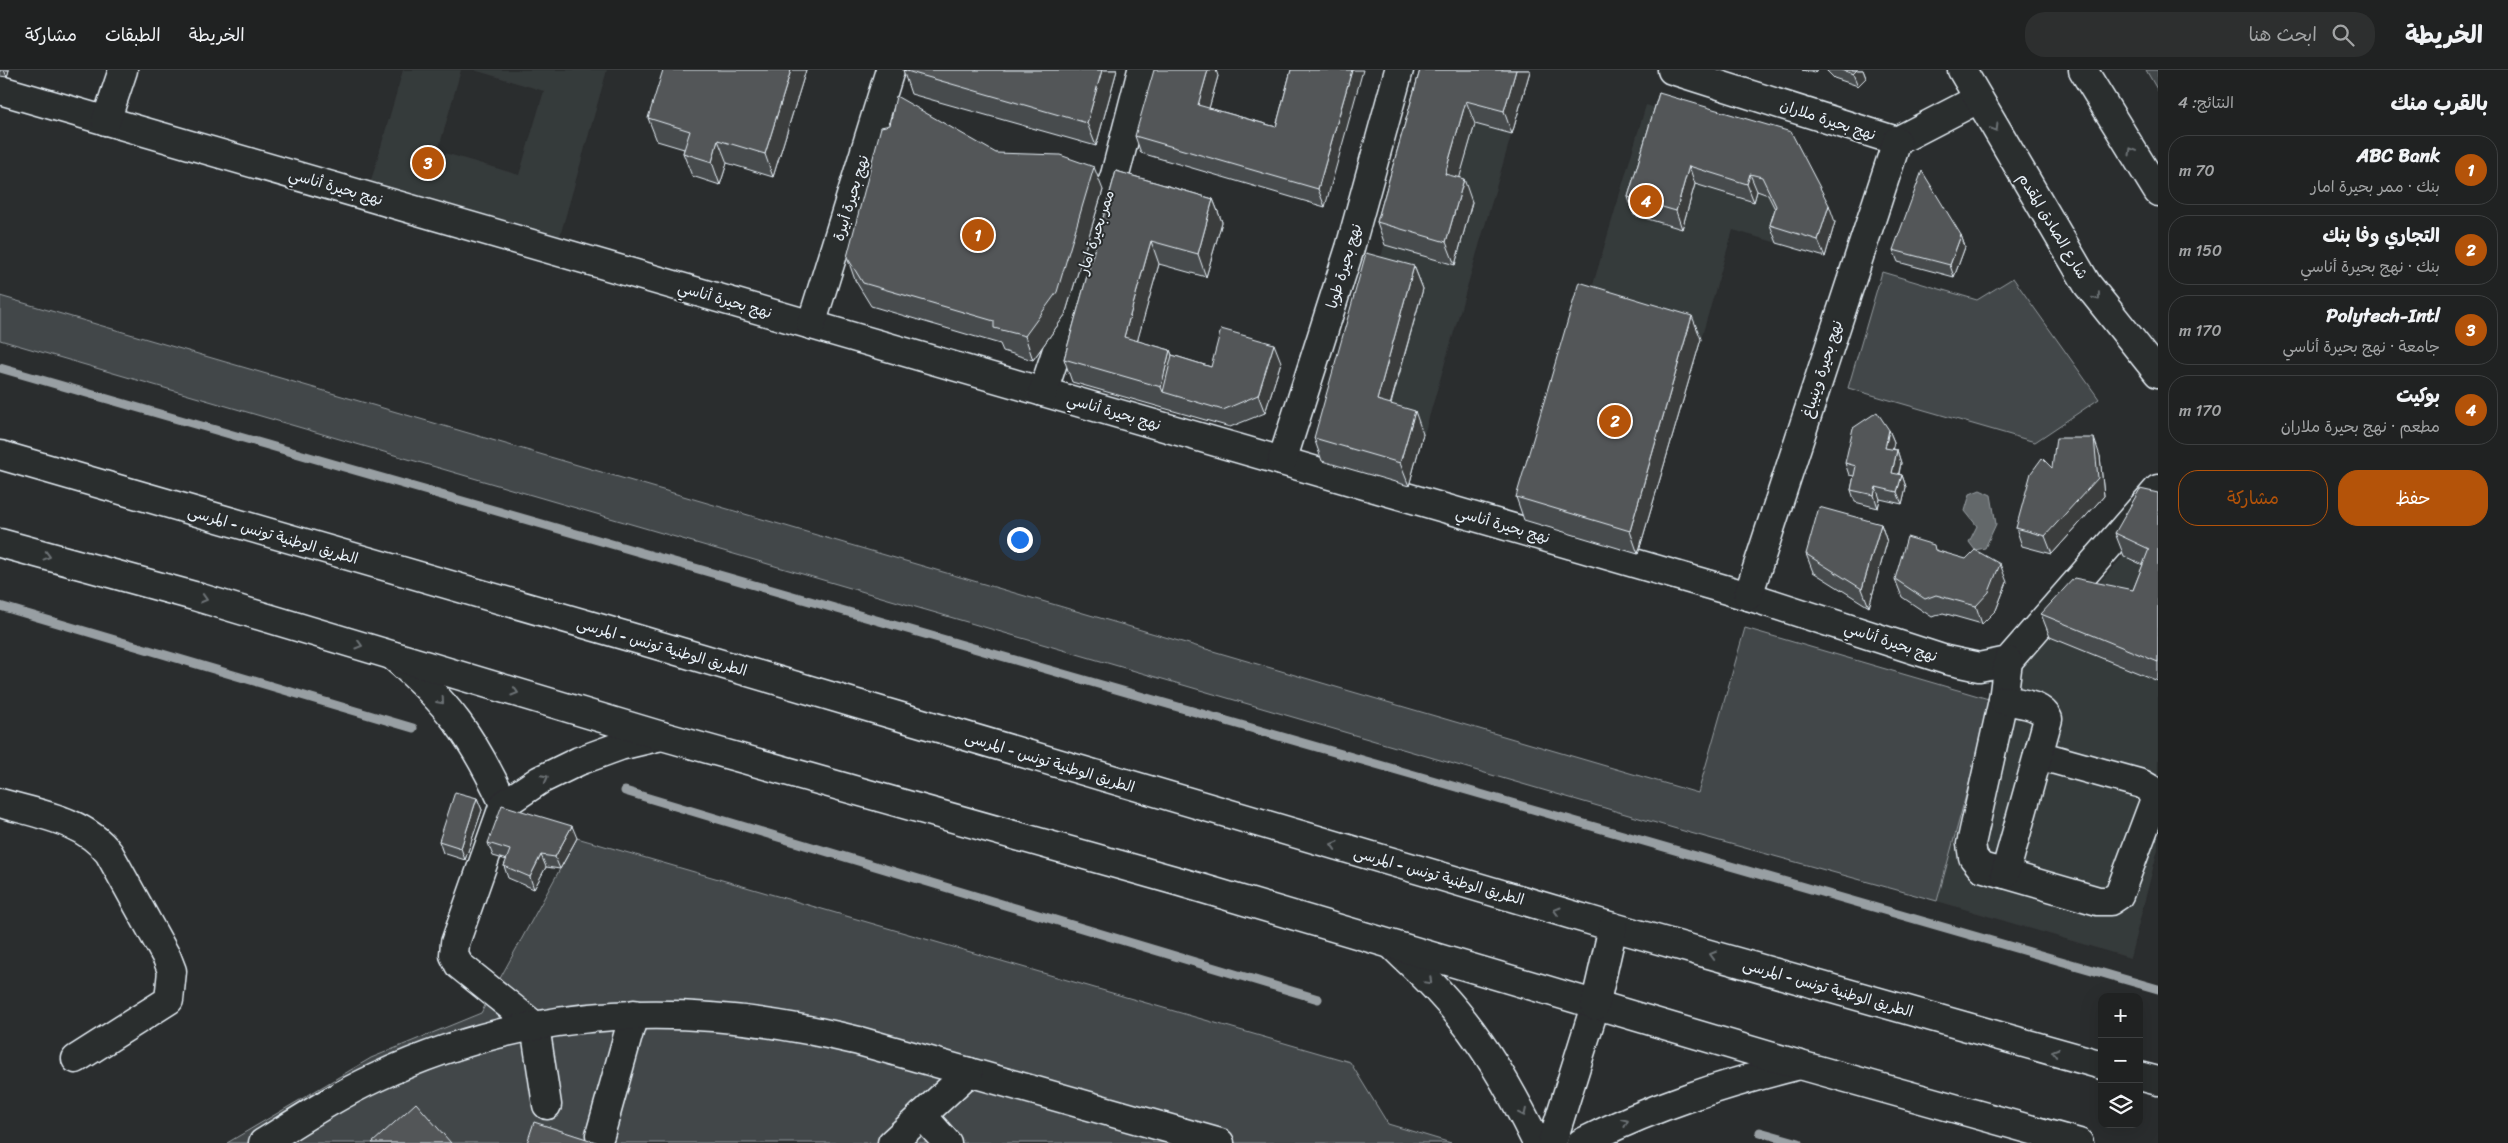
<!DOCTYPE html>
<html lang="ar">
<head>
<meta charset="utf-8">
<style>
	:root { --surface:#202222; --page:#2d2f2f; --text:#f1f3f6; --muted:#a2a4a5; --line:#3d3f40; --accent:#b45309 }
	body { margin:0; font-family:Sriracha,"Playpen Sans Arabic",sans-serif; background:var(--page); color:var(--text); direction:rtl }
	.controls { position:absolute; right:15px; bottom:15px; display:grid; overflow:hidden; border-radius:10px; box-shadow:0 5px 20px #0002 }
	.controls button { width:45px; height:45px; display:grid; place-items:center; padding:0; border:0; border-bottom:1px solid var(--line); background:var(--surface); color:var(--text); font:25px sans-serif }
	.you { position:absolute; left:1019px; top:469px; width:18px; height:18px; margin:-12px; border:4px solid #fff; border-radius:50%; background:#1a73e8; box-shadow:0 0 0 8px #1a73e833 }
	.badge { display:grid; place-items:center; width:32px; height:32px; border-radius:50%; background:var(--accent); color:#fff; font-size:16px; font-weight:700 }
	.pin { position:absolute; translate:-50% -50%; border:2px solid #fff; box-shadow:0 1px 5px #0006 }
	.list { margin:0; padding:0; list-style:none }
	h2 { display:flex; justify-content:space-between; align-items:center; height:65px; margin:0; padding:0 20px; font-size:21px }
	h2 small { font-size:16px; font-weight:400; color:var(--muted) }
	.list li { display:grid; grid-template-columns:32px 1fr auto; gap:15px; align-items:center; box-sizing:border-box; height:70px; margin:0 10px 10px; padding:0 10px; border:1px solid var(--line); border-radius:20px }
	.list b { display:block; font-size:19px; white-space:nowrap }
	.list p { margin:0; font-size:16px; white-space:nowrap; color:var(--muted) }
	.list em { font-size:16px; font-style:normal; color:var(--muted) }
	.actions { display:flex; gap:10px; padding:15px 20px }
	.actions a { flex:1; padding:11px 0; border:1px solid var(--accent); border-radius:20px; text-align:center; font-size:18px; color:var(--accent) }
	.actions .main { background:var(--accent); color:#fff }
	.icon { flex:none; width:28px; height:28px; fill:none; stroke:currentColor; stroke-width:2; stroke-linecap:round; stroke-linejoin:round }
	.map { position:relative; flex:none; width:2158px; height:1073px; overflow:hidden; direction:ltr }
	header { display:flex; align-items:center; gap:30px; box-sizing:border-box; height:70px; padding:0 25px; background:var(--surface); border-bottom:1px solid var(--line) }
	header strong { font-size:24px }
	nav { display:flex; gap:28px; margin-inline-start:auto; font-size:18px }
	.search { width:350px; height:45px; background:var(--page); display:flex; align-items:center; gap:12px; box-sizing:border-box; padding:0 18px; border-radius:20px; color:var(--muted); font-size:19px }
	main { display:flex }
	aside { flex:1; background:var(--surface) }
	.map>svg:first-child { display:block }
	.built { fill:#363a3b }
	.green { fill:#424648; stroke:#959ca0 }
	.water { fill:#63686b; stroke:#989fa3 }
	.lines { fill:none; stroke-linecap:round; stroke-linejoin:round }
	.stream { stroke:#989fa3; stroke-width:9 }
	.minor-casing { stroke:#e8f1f8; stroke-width:31 }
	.major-casing { stroke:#e8f1f8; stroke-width:31 }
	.highway-casing { stroke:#e8f1f8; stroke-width:31 }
	.minor { stroke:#2a2d2e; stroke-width:28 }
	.major { stroke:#2a2d2e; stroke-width:28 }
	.highway { stroke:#2a2d2e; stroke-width:28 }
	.wall { fill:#474b4d; stroke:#e8f1f8 }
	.shaded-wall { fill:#3a3d3e; stroke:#e8f1f8 }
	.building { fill:#535759; stroke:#e8f1f8 }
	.oneway { stroke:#6c7275 }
	.labels { text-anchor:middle; stroke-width:4; stroke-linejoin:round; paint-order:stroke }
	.street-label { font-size:15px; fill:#e8f1f8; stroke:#2a2d2e }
</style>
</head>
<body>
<header>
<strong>الخريطة</strong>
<div class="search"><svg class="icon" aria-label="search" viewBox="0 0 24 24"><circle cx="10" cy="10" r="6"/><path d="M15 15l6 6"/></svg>ابحث هنا</div>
<nav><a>الخريطة</a><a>الطبقات</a><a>مشاركة</a></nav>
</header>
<main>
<aside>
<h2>بالقرب منك<small>النتائج: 4</small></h2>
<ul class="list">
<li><span class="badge">1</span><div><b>ABC Bank</b><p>بنك · ممر بحيرة امار</p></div><em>70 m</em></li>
<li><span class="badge">2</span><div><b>التجاري وفا بنك</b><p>بنك · نهج بحيرة أناسي</p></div><em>150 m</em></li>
<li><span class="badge">3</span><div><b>Polytech-Intl</b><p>جامعة · نهج بحيرة أناسي</p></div><em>170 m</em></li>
<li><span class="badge">4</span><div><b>بوكيت</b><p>مطعم · نهج بحيرة ملاران</p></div><em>170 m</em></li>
</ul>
<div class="actions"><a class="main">حفظ</a><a>مشاركة</a></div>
</aside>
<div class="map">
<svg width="2158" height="1073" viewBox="0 0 2158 1073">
	<rect width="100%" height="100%" fill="#2a2d2e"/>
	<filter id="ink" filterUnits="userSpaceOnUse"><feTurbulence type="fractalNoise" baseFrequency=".02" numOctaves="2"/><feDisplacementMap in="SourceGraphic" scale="10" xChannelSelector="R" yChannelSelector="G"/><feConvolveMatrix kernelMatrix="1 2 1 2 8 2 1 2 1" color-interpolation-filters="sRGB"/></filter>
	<g filter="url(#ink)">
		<g class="built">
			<path d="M403 0H461L438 81 519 105 544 21 474 0H607L560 166 371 111Z"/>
			<path d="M1435 0 1530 1 1409 416 1322 391Z"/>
			<path d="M1646 35 1798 80 1835 152 1825 187 1733 160 1701 269 1587 235Z"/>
			<path d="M2158 448V779L2130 888 1937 831 1992 630Z"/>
		</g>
		<g class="green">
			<path d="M2146 0H2158V21Z"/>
			<path d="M1882 202 1977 230 2013 208 2099 329 2035 372 1848 318Z"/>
			<path d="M0 226 1698 723 1745 558 1992 630 1937 831 1687 762 0 270Z"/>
			<path d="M577 768 1350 992 1388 1054 1451 1073H227L371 988 481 943Z"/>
		</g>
		<path class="water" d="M1980 420 1991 425 1996 454 1985 478 1975 480 1969 472 1977 456 1965 441 1970 424Z"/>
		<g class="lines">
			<g class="stream">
				<path d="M0 298 2158 919"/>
				<path d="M0 536 413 658"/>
				<path d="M625 721 1318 929"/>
				<path d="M1760 1062 1799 1073"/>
			</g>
			<g class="minor-casing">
				<g id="minor">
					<path d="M1672 0 1897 71 1978 29"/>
					<path d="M0 20 1748 526 1946 590 1979 597 2008 591 2158 419"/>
					<path d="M106 51 123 0"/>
					<path d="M811 255 890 0"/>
					<path d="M1043 322 1115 105 1142 0"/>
					<path d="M1282 391 1350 178 1399 0"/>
					<path d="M1748 526 1897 71"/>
					<path d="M393 586C449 634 473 667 504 734"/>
					<path d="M2008 591 2003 630 1971 774 1973 787 1981 797 2098 831H2110L2119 825 2155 729 2154 721 2142 714 2038 685"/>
					<path d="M2003 630C2018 633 2042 634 2048 649L2005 804"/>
					<path d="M0 733C38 744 84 750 109 783L167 888 172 901 169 930 76 989"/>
					<path d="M1394 877C1409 892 1426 907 1440 923 1481 967 1511 1020 1537 1073"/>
					<path d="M547 1035 535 956 459 895 454 885 455 873 504 734 540 710 579 691 620 676 662 666"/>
					<path d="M922 1045 947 1073"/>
					<path d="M600 1065 634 944"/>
					<path d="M263 1073C300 1050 336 1026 375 1008 534 933 691 930 859 971L1220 1073"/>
					<path d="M892 1073 969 1002"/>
					<path d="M1552 1073 1595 936"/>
					<path d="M1581 1073C1651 1037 1724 1014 1800 995"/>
				</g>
			</g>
			<g class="major-casing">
				<g id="major">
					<path d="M1962 0 2087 214 2158 303"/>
					<path d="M2083 0 2158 122"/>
				</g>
			</g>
			<g class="highway-casing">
				<g id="highway">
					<path d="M0 385 630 567 1613 857 2102 995"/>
					<path d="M0 473 194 526 662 666 1177 811 1800 995 2079 1073"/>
					<path d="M1595 936 1613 857"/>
					<path d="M2139 1006 2158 1011"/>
				</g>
			</g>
			<use href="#minor" class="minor"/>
			<use href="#major" class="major"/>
			<use href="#highway" class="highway"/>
		</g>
		<g class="wall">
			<path d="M0 0H9L7 7 0 6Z"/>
			<path d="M806 0 773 107 727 93 720 115 692 106 683 83 684 79 657 71 648 48Z"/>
			<path d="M903 0H1117L1096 76 911 24Z"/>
			<path d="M1291 0 1325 137 1141 83 1135 66 1218 6 1209 38 1276 57Z"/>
			<path d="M1420 0H1530V1L1512 64 1475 54 1459 108 1472 132 1455 195 1385 175 1377 152Z"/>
			<path d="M1802 0H1817L1814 3Z"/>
			<path d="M1826 0H1863L1866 8 1858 16 1834 8Z"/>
			<path d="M1659 23 1835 152 1825 187 1777 173 1770 155 1775 139 1768 125 1757 121 1754 132 1695 114 1682 159 1634 145 1628 127Z"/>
			<path d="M996 83 1103 120 1065 245 1033 290 1003 281 1000 274 871 236 855 210 847 187Z"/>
			<path d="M1116 101 1213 129 1222 152 1206 207 1159 194 1137 271 1170 280 1172 285 1211 297 1281 292 1265 343 1230 357 1072 312 1064 289Z"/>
			<path d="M1961 165 1965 177 1954 207 1898 192 1893 180Z"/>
			<path d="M1414 196 1423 219 1391 334 1423 364 1409 416 1322 391 1314 368Z"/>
			<path d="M1701 269 1638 484 1524 450 1516 427Z"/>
			<path d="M1889 360 1894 372 1892 379 1897 380 1901 393 1899 404 1902 405 1906 417 1902 434 1880 429 1878 438 1855 432 1851 420 1854 406 1849 405 1845 393Z"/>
			<path d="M2100 386 2104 426 2052 484 2022 476 2016 458 2052 398Z"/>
			<path d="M2158 423V611L2050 567 2041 544 2133 520 2143 495 2124 486 2115 463Z"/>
			<path d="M1881 454 1887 472 1869 537 1813 502 1806 484Z"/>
			<path d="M1936 480 2007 512 1996 540 1982 554 1943 543 1932 547 1902 527 1895 509Z"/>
			<path d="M477 728 482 740 465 790 443 783 439 771Z"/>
			<path d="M577 768 560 799 546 797 534 819 508 808 504 796 507 790 493 786 488 773Z"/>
		</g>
		<g class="shaded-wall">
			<path d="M4 0H9L7 7Z"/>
			<path d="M791 0H806L773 107 765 84Z"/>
			<path d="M1102 0H1117L1096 76 1087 53Z"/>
			<path d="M1208 0H1216L1218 6 1205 53 1198 35Z"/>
			<path d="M1352 0H1363L1325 137 1318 119Z"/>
			<path d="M1516 0H1530V1L1512 64 1504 41Z"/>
			<path d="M1857 0H1863L1866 8 1858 16 1853 4Z"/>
			<path d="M1466 31 1475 54 1454 127 1445 104Z"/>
			<path d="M718 70 727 93 720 115 712 92Z"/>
			<path d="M1689 96 1695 114 1682 159 1676 141Z"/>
			<path d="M1094 97 1103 120 1065 245 1033 290 1025 266Z"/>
			<path d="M1750 104 1757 121 1754 132 1747 114Z"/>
			<path d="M1464 109 1472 132 1455 195 1446 172Z"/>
			<path d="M1213 129 1222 152 1206 207 1198 184Z"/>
			<path d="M1829 135 1835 152 1825 187 1818 170Z"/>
			<path d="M1961 165 1965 177 1954 207 1950 195Z"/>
			<path d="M1151 171 1159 194 1132 290 1124 267Z"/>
			<path d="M1414 196 1423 219 1385 353 1377 330Z"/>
			<path d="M1692 246 1701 269 1638 484 1630 461Z"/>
			<path d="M1274 274 1281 292 1265 343 1258 325Z"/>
			<path d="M1170 280 1179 303 1163 322 1161 317Z"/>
			<path d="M1415 341 1423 364 1409 416 1400 393Z"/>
			<path d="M1889 360 1894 372 1890 390 1885 378Z"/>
			<path d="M2094 368 2100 386 2104 426 2052 484 2045 466Z"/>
			<path d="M1897 380 1901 393 1896 415 1892 403Z"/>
			<path d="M1902 405 1906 417 1902 434 1897 422Z"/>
			<path d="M1876 417 1880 429 1878 438 1874 425Z"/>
			<path d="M1881 454 1887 472 1869 537 1862 519Z"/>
			<path d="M2000 494 2007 512 1996 540 1982 554 1976 536Z"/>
			<path d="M477 728 482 740 465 790 461 778Z"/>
			<path d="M572 756 577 768 560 799 555 787Z"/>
			<path d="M541 785 546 797 534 819 530 807Z"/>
		</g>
		<g class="building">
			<path d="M663 0H791L765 84 718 70 712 92 683 83 690 61 648 48Z"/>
			<path d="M903 0H1102L1087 53Z"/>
			<path d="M1154 0H1208L1198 35 1276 57 1291 0H1352L1318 119 1135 66Z"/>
			<path d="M1420 0H1516L1504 41 1466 31 1445 104 1464 109 1446 172 1377 152Z"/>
			<path d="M1842 0H1857L1853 4Z"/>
			<path d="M1659 23 1791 62 1829 135 1818 170 1770 155 1776 136 1762 107 1750 104 1747 114 1689 96 1676 141 1628 127Z"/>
			<path d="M896 26 996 83 1060 85 1094 97 1057 222 1025 266 994 258V251L863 213 847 187 881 57 890 55Z"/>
			<path d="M1116 101 1213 129 1198 184 1151 171 1124 267 1170 280 1161 317 1064 289Z"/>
			<path d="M1922 101 1961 165 1950 195 1893 180Z"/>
			<path d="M1366 183 1414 196 1377 330 1415 341 1400 393 1314 368Z"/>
			<path d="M1579 212 1692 246 1630 461 1516 427Z"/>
			<path d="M1221 259 1274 274 1258 325 1223 340 1163 322 1172 285 1211 297Z"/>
			<path d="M1877 342 1889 360 1885 378 1897 380 1892 403 1902 405 1897 422 1876 417 1874 425 1851 420 1856 396 1845 393 1853 358Z"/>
			<path d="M2056 368H2094L2098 408 2045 466 2016 458 2031 403 2042 388 2052 398Z"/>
			<path d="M2140 419 2158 423V592L2041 544 2074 508 2133 520 2149 479 2115 463Z"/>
			<path d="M1819 437 1881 454 1862 519 1806 484Z"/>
			<path d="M1907 467 1934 475 1935 480 1966 489 1975 480 2000 494 1989 522 1976 536 1936 525 1925 529 1895 509Z"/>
			<path d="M455 722 477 728 461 778 439 771Z"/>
			<path d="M502 735 572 756 555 787 541 785 530 807 504 796 510 780 488 773Z"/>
			<path d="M416 1033 451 1073H372Z"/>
			<path d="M534 1052 599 1073H527Z"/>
		</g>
		<defs><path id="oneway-chevron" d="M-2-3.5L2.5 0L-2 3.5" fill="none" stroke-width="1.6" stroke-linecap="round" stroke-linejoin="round" transform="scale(1.25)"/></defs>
		<g class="oneway">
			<use href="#oneway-chevron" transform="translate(1995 58) rotate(59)"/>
			<use href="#oneway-chevron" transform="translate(2132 81) rotate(-121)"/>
			<use href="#oneway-chevron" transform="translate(2097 227) rotate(52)"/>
			<use href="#oneway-chevron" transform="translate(47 486) rotate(15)"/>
			<use href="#oneway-chevron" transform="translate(204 529) rotate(17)"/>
			<use href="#oneway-chevron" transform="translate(359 575) rotate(17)"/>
			<use href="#oneway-chevron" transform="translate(515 622) rotate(17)"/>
			<use href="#oneway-chevron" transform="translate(441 631) rotate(49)"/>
			<use href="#oneway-chevron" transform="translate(545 708) rotate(-28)"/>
			<use href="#oneway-chevron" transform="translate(1334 775) rotate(-164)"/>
			<use href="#oneway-chevron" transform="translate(1557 841) rotate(-164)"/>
			<use href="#oneway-chevron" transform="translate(1713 885) rotate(-164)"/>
			<use href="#oneway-chevron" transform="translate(1429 911) rotate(45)"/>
			<use href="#oneway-chevron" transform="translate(2055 982) rotate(-164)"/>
			<use href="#oneway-chevron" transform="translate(1523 1043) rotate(64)"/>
			<use href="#oneway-chevron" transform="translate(1625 1052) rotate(-23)"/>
		</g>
	</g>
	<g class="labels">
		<g class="street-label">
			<text transform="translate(1828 50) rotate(18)" y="5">نهج بحيرة ملاران</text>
			<text transform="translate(336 117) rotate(16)" y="5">نهج بحيرة أناسي</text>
			<text transform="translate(851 128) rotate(-73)" y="5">نهج بحيرة أبيرة</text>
			<text transform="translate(2053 156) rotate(59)" y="5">شارع الصادق المقدم</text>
			<text transform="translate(1096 162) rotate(-72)" y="5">ممر بحيرة امار</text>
			<text transform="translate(1344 196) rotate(-73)" y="5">نهج بحيرة طوبا</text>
			<text transform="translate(725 230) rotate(16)" y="5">نهج بحيرة أناسي</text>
			<text transform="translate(1822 299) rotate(-72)" y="5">نهج بحيرة وينيباغ</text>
			<text transform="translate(1114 342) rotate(16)" y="5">نهج بحيرة أناسي</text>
			<text transform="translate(1503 455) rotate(16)" y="5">نهج بحيرة أناسي</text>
			<text transform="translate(273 465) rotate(16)" y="5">الطريق الوطنية تونس - المرسى</text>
			<text transform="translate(1891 572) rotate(18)" y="5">نهج بحيرة أناسي</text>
			<text transform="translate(662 577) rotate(16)" y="5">الطريق الوطنية تونس - المرسى</text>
			<text transform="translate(1050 692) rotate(17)" y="5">الطريق الوطنية تونس - المرسى</text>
			<text transform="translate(1439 806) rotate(16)" y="5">الطريق الوطنية تونس - المرسى</text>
			<text transform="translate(1828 918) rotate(16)" y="5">الطريق الوطنية تونس - المرسى</text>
		</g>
	</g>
</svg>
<div class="controls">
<button>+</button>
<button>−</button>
<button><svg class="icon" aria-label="layers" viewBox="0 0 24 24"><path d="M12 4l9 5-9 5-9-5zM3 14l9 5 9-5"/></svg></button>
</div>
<div class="you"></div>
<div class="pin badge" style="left:978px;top:165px">1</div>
<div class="pin badge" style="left:1615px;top:351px">2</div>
<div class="pin badge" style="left:428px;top:93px">3</div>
<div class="pin badge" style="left:1646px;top:131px">4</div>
</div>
</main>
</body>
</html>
